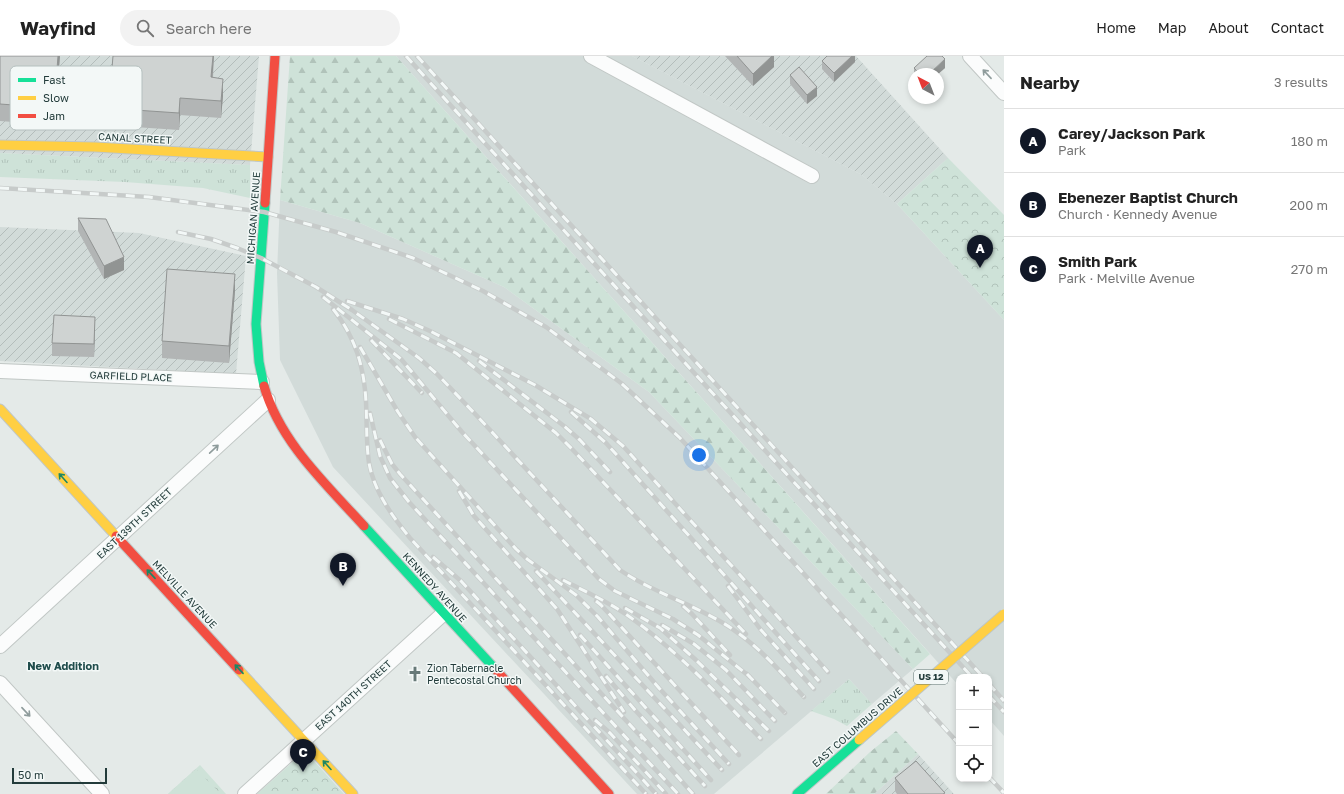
<!DOCTYPE html>
<html lang="en">
<head>
<meta charset="utf-8">
<style>
	:root { --surface:#fff; --page:#f2f2f2; --text:#222; --muted:#767676; --line:#e0e0e0; --accent:#111827 }
	body { margin:0; font-family:"Golos Text",sans-serif; background:var(--page); color:var(--text) }
	.controls { position:absolute; right:12px; bottom:12px; display:grid; overflow:hidden; border-radius:8px; box-shadow:0 2px 6px #0003 }
	.controls button { width:36px; height:36px; display:grid; place-items:center; padding:0; border:0; border-bottom:1px solid var(--line); background:var(--surface); color:var(--text); font:20px sans-serif }
	.compass { position:absolute; left:908px; top:12px; width:36px; height:36px; border-radius:50%; background:var(--surface); box-shadow:0 2px 6px #0003; rotate:318deg }
	.scale { position:absolute; left:12px; bottom:10px; width:95px; box-sizing:border-box; padding-left:4px; border:2px solid #233c3b; border-top:0; font-size:11px; line-height:14px; white-space:nowrap; color:#233c3b; -webkit-text-stroke:3px #f3f8f7; paint-order:stroke }
	.you { position:absolute; left:699px; top:399px; width:14px; height:14px; margin:-10px; border:3px solid #fff; border-radius:50%; background:#1a73e8; box-shadow:0 0 0 6px #1a73e833 }
	.badge { display:grid; place-items:center; width:26px; height:26px; border-radius:50%; background:var(--accent); color:#fff; font-size:13px; font-weight:700 }
	.pin { position:absolute; translate:-50% -33px; filter:drop-shadow(0 1px 2px #0008) }
	.pin::after { content:''; position:absolute; top:21px; width:14px; height:12px; background:inherit; clip-path:polygon(0 0,100% 0,50% 100%) }
	.list { margin:0; padding:0; list-style:none }
	h2 { display:flex; justify-content:space-between; align-items:center; height:52px; margin:0; padding:0 16px; font-size:17px }
	h2 small { font-size:13px; font-weight:400; color:var(--muted) }
	.list li { display:grid; grid-template-columns:26px 1fr auto; gap:12px; align-items:center; box-sizing:border-box; height:64px; padding:0 16px; border-top:1px solid var(--line) }
	.list b { display:block; font-size:15px; white-space:nowrap }
	.list p { margin:0; font-size:13px; white-space:nowrap; color:var(--muted) }
	.list em { font-size:13px; font-style:normal; color:var(--muted) }
	.icon { flex:none; width:22px; height:22px; fill:none; stroke:currentColor; stroke-width:2; stroke-linecap:round; stroke-linejoin:round }
	.map { position:relative; flex:none; width:1004px; height:738px; overflow:hidden }
	header { display:flex; align-items:center; gap:24px; box-sizing:border-box; height:56px; padding:0 20px; background:var(--surface); border-bottom:1px solid var(--line) }
	header strong { font-size:19px }
	nav { display:flex; gap:22px; margin-inline-start:auto; font-size:14px }
	.search { width:280px; height:36px; background:var(--page); display:flex; align-items:center; gap:10px; box-sizing:border-box; padding:0 14px; border-radius:22px; color:var(--muted); font-size:15px }
	main { display:flex }
	aside { flex:1; background:var(--surface) }
	.map>svg:first-child { display:block }
	.built { fill:#d2dbd9 }
	.industrial { fill:url(#industrial-furrows) }
	.grass { fill:url(#grass-tufts) }
	.forest { fill:url(#forest-firs) }
	.park { fill:url(#park-crowns) }
	.pitch { fill:#cee2d8 }
	.lines { fill:none; stroke-linecap:round; stroke-linejoin:round }
	.street-casing { stroke:#c1c7c5; stroke-width:16 }
	.fast-casing { stroke:#c0c7c6; stroke-width:11 }
	.slow-casing { stroke:#c0c7c6; stroke-width:11 }
	.jam-casing { stroke:#c0c7c6; stroke-width:11 }
	.street { stroke:#fbfcfc; stroke-width:14 }
	.fast { stroke:#16e098; stroke-width:9 }
	.slow { stroke:#ffcf43; stroke-width:9 }
	.jam { stroke:#f24e42; stroke-width:9 }
	.rail-casing { stroke:#c7cbca; stroke-width:4.5 }
	.rail { stroke:#f3f8f7; stroke-width:3; stroke-dasharray:9; stroke-linecap:butt }
	.slow-bridge-casing { stroke:#bdc6c5; stroke-width:11; stroke-linecap:butt }
	.slow-bridge { stroke:#ffcf43; stroke-width:9 }
	.wall { fill:#b2b5b5 }
	.shaded-wall { fill:#919493 }
	.building { fill:#cfd3d2; stroke:#919493 }
	.oneway { stroke:#8f9c9c }
	.oneway2 { stroke:#1d8665 }
	.labels { text-anchor:middle; stroke-width:3; stroke-linejoin:round; paint-order:stroke }
	.shield { fill:#f3f8f7; stroke:#617473; stroke-width:1 }
	.shield-label { font-size:9px; font-weight:bold; fill:#233c3b }
	.street-label { font-size:10px; fill:#233c3b; stroke:#f3f8f7 }
	.poi-label { font-size:10px; fill:#233c3b; stroke:#f3f8f7; text-anchor:start }
	.neighbourhood-label { font-size:11px; font-weight:bold; fill:#204d4c; stroke:#f3f8f7 }
	.key { fill:#f3f8f7; stroke:#b5c0bf; stroke-width:1 }
	.key-label { font-size:11px; fill:#233c3b }
</style>
</head>
<body>
<header>
<strong>Wayfind</strong>
<div class="search"><svg class="icon" aria-label="search" viewBox="0 0 24 24"><circle cx="10" cy="10" r="6"/><path d="M15 15l6 6"/></svg>Search here</div>
<nav><a>Home</a><a>Map</a><a>About</a><a>Contact</a></nav>
</header>
<main>
<div class="map">
<svg width="1004" height="738" viewBox="0 0 1004 738">
	<defs>
		<pattern id="industrial-furrows" width="10" height="10" patternUnits="userSpaceOnUse"><rect width="10" height="10" fill="#d2dbd9"/><path d="M-1 1l2-2M0 10L10 0M9 11l2-2" fill="none" stroke="#b4bdbb"/></pattern>
		<pattern id="grass-tufts" width="24" height="20" patternUnits="userSpaceOnUse"><rect width="24" height="20" fill="#cee2d8"/><path d="M3 7l-1-3M5 7V3M7 7l1-3M15 17l-1-3M17 17v-4M19 17l1-3" fill="none" stroke="#b1c3ba"/></pattern>
		<pattern id="forest-firs" width="22" height="20" patternUnits="userSpaceOnUse"><rect width="22" height="20" fill="#cee2d8"/><path d="M5 1l3.5 6h-7zM16 11l3.5 6h-7z" fill="#b1c3ba"/></pattern>
		<pattern id="park-crowns" width="20" height="18" patternUnits="userSpaceOnUse"><rect width="20" height="18" fill="#cee2d8"/><path d="M2 6a3 3 0 1 1 6 0M12 15a3 3 0 1 1 6 0" fill="none" stroke="#b1c3ba"/></pattern>
	</defs>
	<rect width="100%" height="100%" fill="#e4eae8"/>
	<g class="built">
		<path d="M396 0H632L862 119 897 148 1004 264V680L989 663V621H959V630Z"/>
		<path d="M280 144 360 167 504 231 649 336 913 613 872 648 849 623 714 738H637L333 411 280 304 277 217Z"/>
	</g>
	<g class="industrial">
		<path d="M0 0H259L250 109 0 97Z"/>
		<path d="M632 0H856L948 102 897 148 862 119Z"/>
		<path d="M0 171 139 177 246 200 236 318 0 305Z"/>
		<path d="M918 698 954 738H874Z"/>
	</g>
	<g class="grass">
		<path d="M0 97 250 109V142L203 132 125 126 0 121Z"/>
		<path d="M849 623 872 648 847 670 834 663 811 655Z"/>
	</g>
	<g class="forest">
		<path d="M290 0H396L930 598 913 613 649 336 504 231 360 167 280 144Z"/>
		<path d="M896 675 918 698 874 738H826L870 696Z"/>
	</g>
	<g class="park">
		<path d="M948 102 1004 159V264L897 148Z"/>
		<path d="M305 695 344 738H257Z"/>
		<path d="M200 709 226 738H168Z"/>
	</g>
	<path class="pitch" d="M196 713 219 736 217 738H168Z"/>
	<g class="lines">
		<g class="street-casing">
			<g id="street">
				<path d="M591 0 812 120"/>
				<path d="M970 0 1004 37"/>
				<path d="M0 315 262 326"/>
				<path d="M0 590 268 344"/>
				<path d="M0 627 102 738"/>
				<path d="M245 738 444 557"/>
			</g>
		</g>
		<g class="fast-casing">
			<g id="fast">
				<path d="M264 330 259 306 256 268 265 147"/>
				<path d="M364 470 496 614"/>
				<path d="M797 738 859 684"/>
			</g>
		</g>
		<g class="slow-casing">
			<g id="slow">
				<path d="M0 89 95 91 268 101"/>
				<path d="M0 353 116 480"/>
				<path d="M239 614 353 738"/>
			</g>
		</g>
		<g class="jam-casing">
			<g id="jam">
				<path d="M265 147 275 0"/>
				<path d="M264 330C280 386 326 428 364 470"/>
				<path d="M116 480 239 614"/>
				<path d="M496 614 609 738"/>
			</g>
		</g>
		<use href="#street" class="street"/>
		<use href="#fast" class="fast"/>
		<use href="#slow" class="slow"/>
		<use href="#jam" class="jam"/>
		<g class="rail-casing">
			<g id="rail">
				<path d="M406 0 569 180 972 621"/>
				<path d="M417 0 983 621"/>
				<path d="M0 132 149 141 264 156 336 176 413 202 483 235 546 271 621 327 680 382 959 688"/>
				<path d="M178 176 211 183 237 192 261 202 316 231 352 254 419 302 437 318 478 361 620 514C652 536 690 547 723 567 755 586 779 614 804 641"/>
				<path d="M323 241 401 303 462 376 599 523 615 535 673 563 698 579 750 621"/>
				<path d="M347 245 403 263 430 275 535 329 591 363 623 390 828 616"/>
				<path d="M333 253C356 282 364 311 366 346 367 367 366 387 369 407 374 435 392 460 410 482L646 738"/>
				<path d="M389 263 456 297 556 377 572 393 746 578"/>
				<path d="M371 284 422 337"/>
				<path d="M360 291 398 356 415 381 516 493 527 503 576 539 598 561 659 632 729 708"/>
				<path d="M479 305 564 370 580 384 610 416"/>
				<path d="M571 356 606 387 819 625"/>
				<path d="M370 357 380 400 390 422 409 446 678 738"/>
				<path d="M380 384 392 408 400 418 643 683"/>
				<path d="M459 435 474 460 557 553 624 656"/>
				<path d="M433 501 461 525 656 738"/>
				<path d="M536 515 722 714"/>
				<path d="M563 524C584 535 607 545 627 559 677 594 719 640 761 683"/>
				<path d="M728 530 761 574 814 633"/>
				<path d="M596 545 601 549 739 699"/>
				<path d="M683 550 692 558 730 599"/>
				<path d="M625 552 660 572 696 604 769 675"/>
				<path d="M662 569 694 588 726 614 775 665"/>
				<path d="M580 579 711 724"/>
				<path d="M747 618 785 657"/>
				<path d="M606 620 635 654 705 730"/>
				<path d="M989 628 1004 645"/>
				<path d="M989 640 1004 656"/>
				<path d="M595 664 610 677 666 738"/>
				<path d="M640 678 693 738"/>
				<path d="M989 721 1004 737"/>
			</g>
		</g>
		<use href="#rail" class="rail"/>
		<g class="slow-bridge-casing">
			<path id="slow-bridge" d="M859 684 1004 558"/>
		</g>
		<use href="#slow-bridge" class="slow-bridge"/>
	</g>
	<g class="wall">
		<path d="M0 0H60L54 69 0 65Z"/>
		<path d="M113 0H214L213 22 223 40 221 62 180 59 179 74 120 70V53L121 30 112 29V12Z"/>
		<path d="M725 0H774V11L753 30Z"/>
		<path d="M855 0V6L834 26 822 13V5Z"/>
		<path d="M914 12H945L938 18H914Z"/>
		<path d="M790 19 817 40 807 48 790 28Z"/>
		<path d="M78 162 124 214 104 223 78 175Z"/>
		<path d="M235 235 229 307 162 302V285Z"/>
		<path d="M95 274 94 301 52 300V287Z"/>
		<path d="M895 722 945 738H897L895 735Z"/>
	</g>
	<g class="shaded-wall">
		<path d="M58 0H60L54 69V52Z"/>
		<path d="M213 0H214L211 38V21Z"/>
		<path d="M772 0H774V11L753 30V18Z"/>
		<path d="M852 0H855V6L834 26V17Z"/>
		<path d="M945 3V12L938 18H929Z"/>
		<path d="M223 23V40L221 62V45Z"/>
		<path d="M817 31V40L807 48V39Z"/>
		<path d="M180 42V59L179 74V57Z"/>
		<path d="M124 201V214L104 223V210Z"/>
		<path d="M235 218V235L229 307V290Z"/>
		<path d="M95 261V274L94 301V288Z"/>
	</g>
	<g class="building">
		<path d="M0 0H58L54 52 0 48Z"/>
		<path d="M113 0H213L211 21 223 23 221 45 180 42 179 57 120 53 123 13 112 12Z"/>
		<path d="M737 0H772L753 18Z"/>
		<path d="M827 0H852L834 17 822 5Z"/>
		<path d="M927 0H942L945 3 929 18H920L914 12Z"/>
		<path d="M799 11 817 31 807 39 790 19Z"/>
		<path d="M78 162 106 163 124 201 104 210Z"/>
		<path d="M167 213 235 218 229 290 162 285Z"/>
		<path d="M54 259 95 261 94 288 52 287Z"/>
		<path d="M916 705 945 737 943 738H908L895 722Z"/>
	</g>
	<defs><path id="oneway-shaft" d="M-6 0H5M1.5-3L5.5 0L1.5 3" fill="none" stroke-width="1.6" stroke-linecap="round" stroke-linejoin="round"/></defs>
	<g class="oneway">
		<use href="#oneway-shaft" transform="translate(987 18) rotate(-133)"/>
		<use href="#oneway-shaft" transform="translate(214 393) rotate(-43)"/>
		<use href="#oneway-shaft" transform="translate(26 656) rotate(47)"/>
	</g>
	<g class="oneway2">
		<use href="#oneway-shaft" transform="translate(63 422) rotate(-132)"/>
		<use href="#oneway-shaft" transform="translate(151 518) rotate(-133)"/>
		<use href="#oneway-shaft" transform="translate(239 613) rotate(-133)"/>
		<use href="#oneway-shaft" transform="translate(327 709) rotate(-132)"/>
	</g>
	<defs>
		<g id="church-bare" transform="scale(1.2)"><path d="M-1.2-6h2.4v3.5h3.3v2.4h-3.3V6h-2.4V-.1h-3.3v-2.4h3.3Z" fill="#677978" stroke="#f3f8f7" stroke-width="2.5" paint-order="stroke"/></g>
	</defs>
	<g fill-rule="evenodd">
		<use href="#church-bare" x="415" y="618"/>
	</g>
	<g class="labels">
		<rect class="shield" x="914" y="614" width="34" height="14" rx="3"/>
		<g class="shield-label">
			<text x="931" y="624">US 12</text>
		</g>
		<g class="street-label">
			<text transform="translate(135 82) rotate(3)" y="4">CANAL STREET</text>
			<text transform="translate(253 162) rotate(-86)" y="4">MICHIGAN AVENUE</text>
			<text transform="translate(131 320) rotate(2)" y="4">GARFIELD PLACE</text>
			<text transform="translate(134 467) rotate(-43)" y="4">EAST 139TH STREET</text>
			<text transform="translate(435 531) rotate(48)" y="4">KENNEDY AVENUE</text>
			<text transform="translate(185 538) rotate(47)" y="4">MELVILLE AVENUE</text>
			<text transform="translate(353 639) rotate(-42)" y="4">EAST 140TH STREET</text>
			<text transform="translate(857 671) rotate(-41)" y="4">EAST COLUMBUS DRIVE</text>
		</g>
		<g class="poi-label">
			<text x="427" y="616">Zion Tabernacle<tspan x="427" dy="12">Pentecostal Church</tspan></text>
		</g>
		<g class="neighbourhood-label">
			<text x="63" y="614">New Addition</text>
		</g>
	</g>
	<rect x="10" y="10" width="132" height="64" rx="6" class="key"/>
	<rect x="18" y="22" width="18" height="4" fill="#16e098"/>
	<rect x="18" y="40" width="18" height="4" fill="#ffcf43"/>
	<rect x="18" y="58" width="18" height="4" fill="#f24e42"/>
	<g class="key-label">
		<text x="43" y="28">Fast</text>
		<text x="43" y="46">Slow</text>
		<text x="43" y="64">Jam</text>
	</g>
</svg>
<div class="controls">
<button>+</button>
<button>−</button>
<button><svg class="icon" aria-label="locate" viewBox="0 0 24 24"><circle cx="12" cy="12" r="6"/><path d="M12 2v4M12 18v4M2 12h4M18 12h4"/></svg></button>
</div>
<svg class="compass" viewBox="-18 -18 36 36"><path d="M0-13l5 13h-10z" fill="#e53935"/><path d="M0 13l5-13h-10z" fill="#767676"/></svg>
<div class="scale">50 m</div>
<div class="you"></div>
<div class="pin badge" style="left:980px;top:212px">A</div>
<div class="pin badge" style="left:343px;top:530px">B</div>
<div class="pin badge" style="left:303px;top:716px">C</div>
</div>
<aside>
<h2>Nearby<small>3 results</small></h2>
<ul class="list">
<li><span class="badge">A</span><div><b>Carey/Jackson Park</b><p>Park</p></div><em>180 m</em></li>
<li><span class="badge">B</span><div><b>Ebenezer Baptist Church</b><p>Church · Kennedy Avenue</p></div><em>200 m</em></li>
<li><span class="badge">C</span><div><b>Smith Park</b><p>Park · Melville Avenue</p></div><em>270 m</em></li>
</ul>
</aside>
</main>
</body>
</html>
